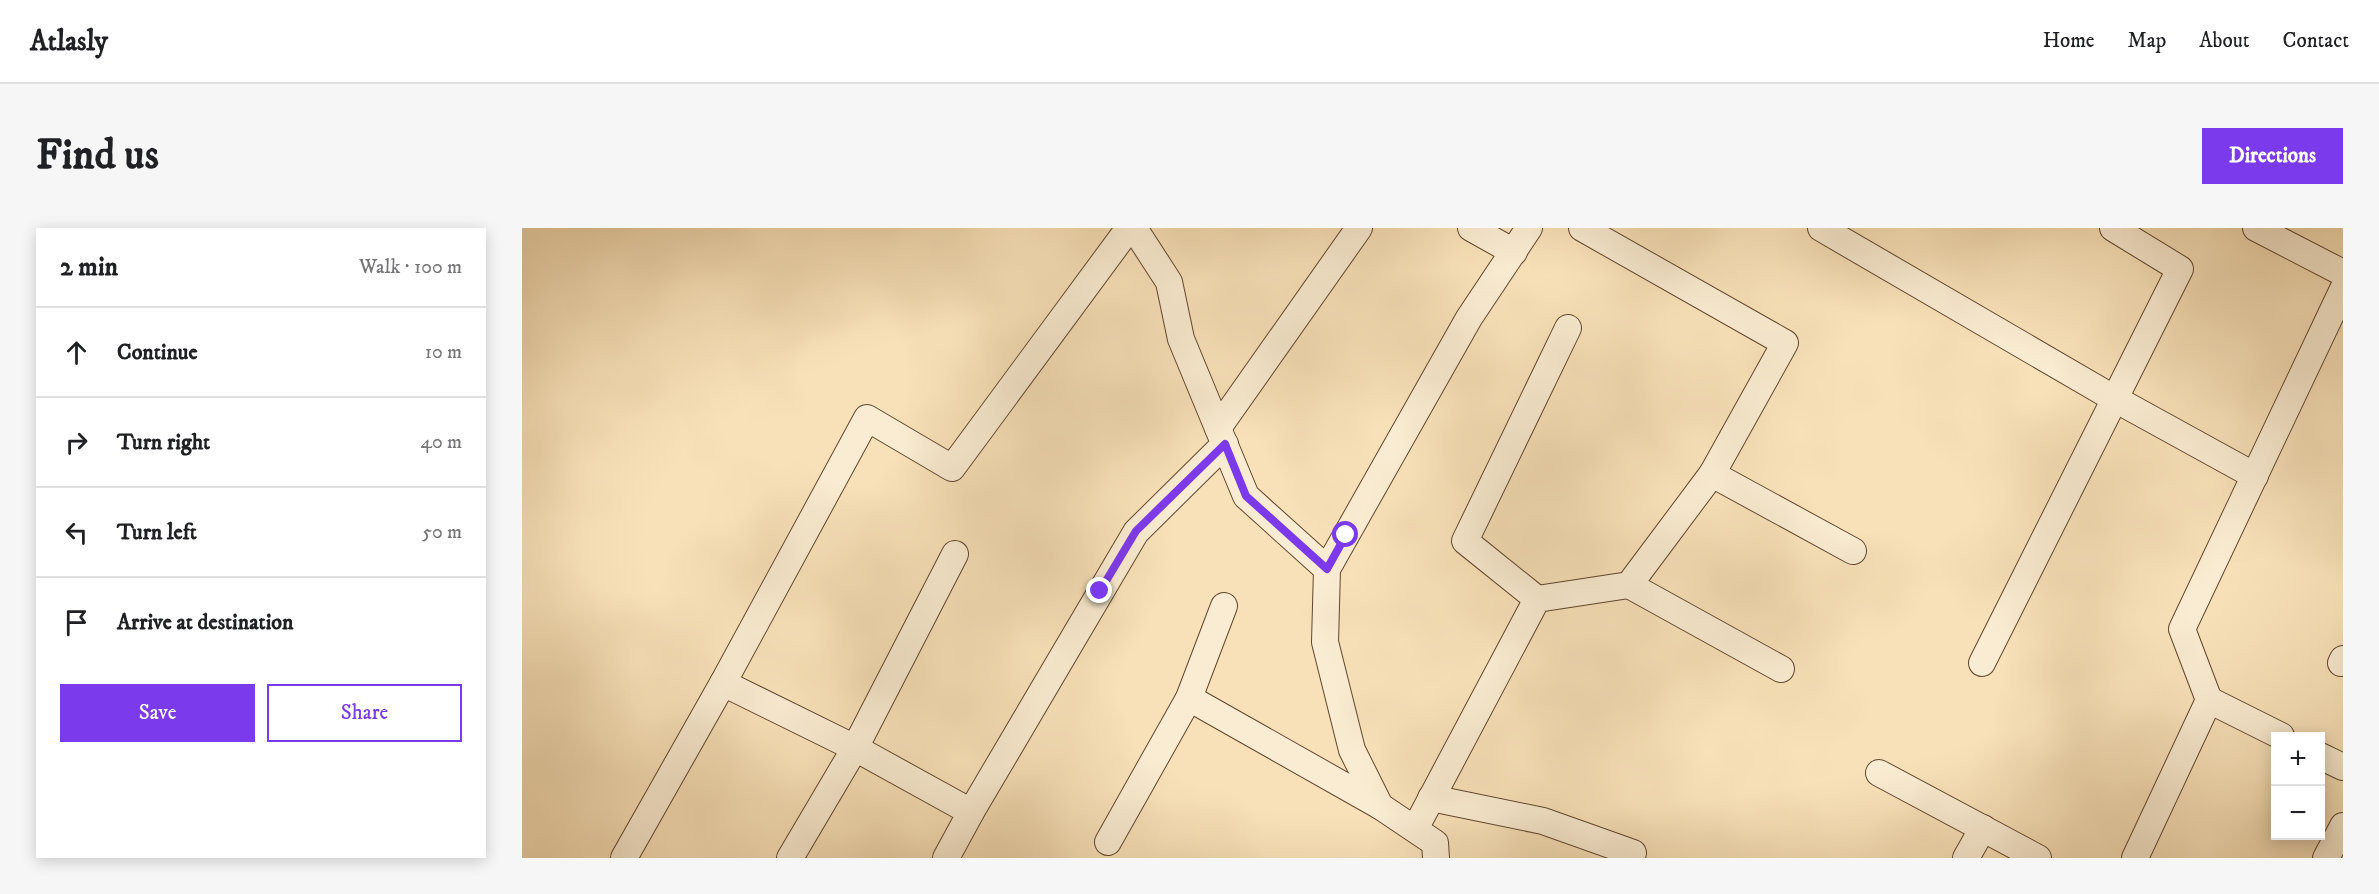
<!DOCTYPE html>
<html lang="en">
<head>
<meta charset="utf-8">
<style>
	:root { --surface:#fff; --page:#f6f6f6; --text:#202124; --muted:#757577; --line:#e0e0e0; --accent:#7c3aed }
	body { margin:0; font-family:"IM FELL DW Pica",serif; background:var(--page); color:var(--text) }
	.controls { position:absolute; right:18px; bottom:18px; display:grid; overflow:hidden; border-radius:0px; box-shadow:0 3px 15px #0003 }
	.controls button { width:54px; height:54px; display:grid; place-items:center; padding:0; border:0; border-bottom:2px solid var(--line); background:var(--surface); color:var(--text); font:30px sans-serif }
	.stop { position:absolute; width:18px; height:18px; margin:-14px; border:4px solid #7c3aed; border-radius:50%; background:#fff }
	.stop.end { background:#7c3aed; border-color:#fff; box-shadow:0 2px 6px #0008 }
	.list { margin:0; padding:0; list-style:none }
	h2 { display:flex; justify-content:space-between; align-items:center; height:78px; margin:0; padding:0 24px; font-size:26px }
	h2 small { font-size:20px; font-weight:400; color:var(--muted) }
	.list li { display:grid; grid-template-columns:39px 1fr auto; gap:18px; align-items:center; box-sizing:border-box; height:90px; padding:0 24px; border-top:2px solid var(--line) }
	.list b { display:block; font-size:22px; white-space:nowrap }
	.list em { font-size:20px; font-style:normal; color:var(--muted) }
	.actions { display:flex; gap:12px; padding:18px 24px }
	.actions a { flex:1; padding:14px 0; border:2px solid var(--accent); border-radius:0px; text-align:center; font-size:21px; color:var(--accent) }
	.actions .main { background:var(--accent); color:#fff }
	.icon { flex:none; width:33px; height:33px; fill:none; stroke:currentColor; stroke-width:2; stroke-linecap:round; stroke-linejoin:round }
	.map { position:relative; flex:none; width:1821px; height:630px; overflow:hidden; border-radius:0px }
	header { display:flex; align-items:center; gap:36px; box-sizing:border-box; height:84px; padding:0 30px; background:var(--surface); border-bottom:2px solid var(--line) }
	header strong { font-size:28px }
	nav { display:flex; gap:33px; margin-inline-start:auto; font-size:21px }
	.intro { display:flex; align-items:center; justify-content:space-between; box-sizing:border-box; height:144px; padding:0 36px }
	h1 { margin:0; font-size:42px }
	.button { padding:15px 27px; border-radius:0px; background:var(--accent); color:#fff; font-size:21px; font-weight:700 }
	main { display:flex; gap:36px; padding:0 36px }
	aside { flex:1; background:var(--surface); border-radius:0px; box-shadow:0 3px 15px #0003 }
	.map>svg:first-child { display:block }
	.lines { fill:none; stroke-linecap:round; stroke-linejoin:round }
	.minor-casing { stroke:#61462e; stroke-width:28 }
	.minor { stroke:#faecd2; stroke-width:26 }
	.route { stroke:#7c3aed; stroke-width:8 }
</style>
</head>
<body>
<header>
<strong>Atlasly</strong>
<nav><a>Home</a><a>Map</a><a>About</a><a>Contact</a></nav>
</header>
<div class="intro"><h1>Find us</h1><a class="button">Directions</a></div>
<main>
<aside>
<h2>2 min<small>Walk · 100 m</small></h2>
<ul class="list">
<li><svg class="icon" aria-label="ahead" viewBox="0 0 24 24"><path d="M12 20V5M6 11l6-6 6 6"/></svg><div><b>Continue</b></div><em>10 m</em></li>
<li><svg class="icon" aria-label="right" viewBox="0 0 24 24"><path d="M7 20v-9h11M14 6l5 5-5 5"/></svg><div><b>Turn right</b></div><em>40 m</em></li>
<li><svg class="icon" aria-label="left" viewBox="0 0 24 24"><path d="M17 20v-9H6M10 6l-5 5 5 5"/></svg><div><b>Turn left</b></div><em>50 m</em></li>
<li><svg class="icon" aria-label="arrive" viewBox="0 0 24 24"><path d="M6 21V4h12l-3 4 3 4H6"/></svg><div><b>Arrive at destination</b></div></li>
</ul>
<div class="actions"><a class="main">Save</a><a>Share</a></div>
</aside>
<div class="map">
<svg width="1821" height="630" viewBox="0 0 1821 630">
	<rect width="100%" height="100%" fill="#f8e1b9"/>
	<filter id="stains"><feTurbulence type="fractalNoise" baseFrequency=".00333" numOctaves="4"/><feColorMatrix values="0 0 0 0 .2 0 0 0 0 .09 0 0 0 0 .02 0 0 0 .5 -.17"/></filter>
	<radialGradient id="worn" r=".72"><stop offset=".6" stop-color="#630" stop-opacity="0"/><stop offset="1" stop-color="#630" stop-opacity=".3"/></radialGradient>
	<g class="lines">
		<g class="minor-casing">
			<g id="minor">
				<path d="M612 0 647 54 659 111 724 268 805 341"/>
				<path d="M949 0 992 24"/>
				<path d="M1299 0 1593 171 1733 248"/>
				<path d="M1734 0 1821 45"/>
				<path d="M696 200 837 0"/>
				<path d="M1190 246 1331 323"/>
				<path d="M1107 357 1259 441"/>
				<path d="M1015 371 943 313 1046 100"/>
				<path d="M1460 435 1658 41 1591 0"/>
				<path d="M1819 435 1821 431"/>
				<path d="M201 455 345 190 430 240 607 0"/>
				<path d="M667 470 858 578"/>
				<path d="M1687 472 1759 508"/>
				<path d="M1798 528 1821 539"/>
				<path d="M1357 545 1516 630"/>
				<path d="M909 570 1021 593 1111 625"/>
				<path d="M893 601 1015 371 1107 357 1190 246 1263 115 1060 0"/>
				<path d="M586 614 667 470 702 378"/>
				<path d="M102 630 201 455 333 520 449 584 614 304 703 216"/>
				<path d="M268 630 333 520 433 326"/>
				<path d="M424 630 449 584"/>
				<path d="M914 630 913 615 858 578 830 522 803 414 805 341 947 90 1007 0"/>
				<path d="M1444 630 1461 600"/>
				<path d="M1613 630 1687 472 1660 401 1821 61"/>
				<path d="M1804 630 1821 598"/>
			</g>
		</g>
		<use href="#minor" class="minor"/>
	</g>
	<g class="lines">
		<path class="route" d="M578 363 614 303 703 216 724 268 805 341 824 307"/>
	</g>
	<rect width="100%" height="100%" filter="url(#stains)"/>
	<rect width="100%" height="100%" fill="url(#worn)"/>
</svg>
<div class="controls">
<button>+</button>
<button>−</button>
</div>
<div class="stop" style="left:824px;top:307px"></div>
<div class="stop end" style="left:578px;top:363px"></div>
</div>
</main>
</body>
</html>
